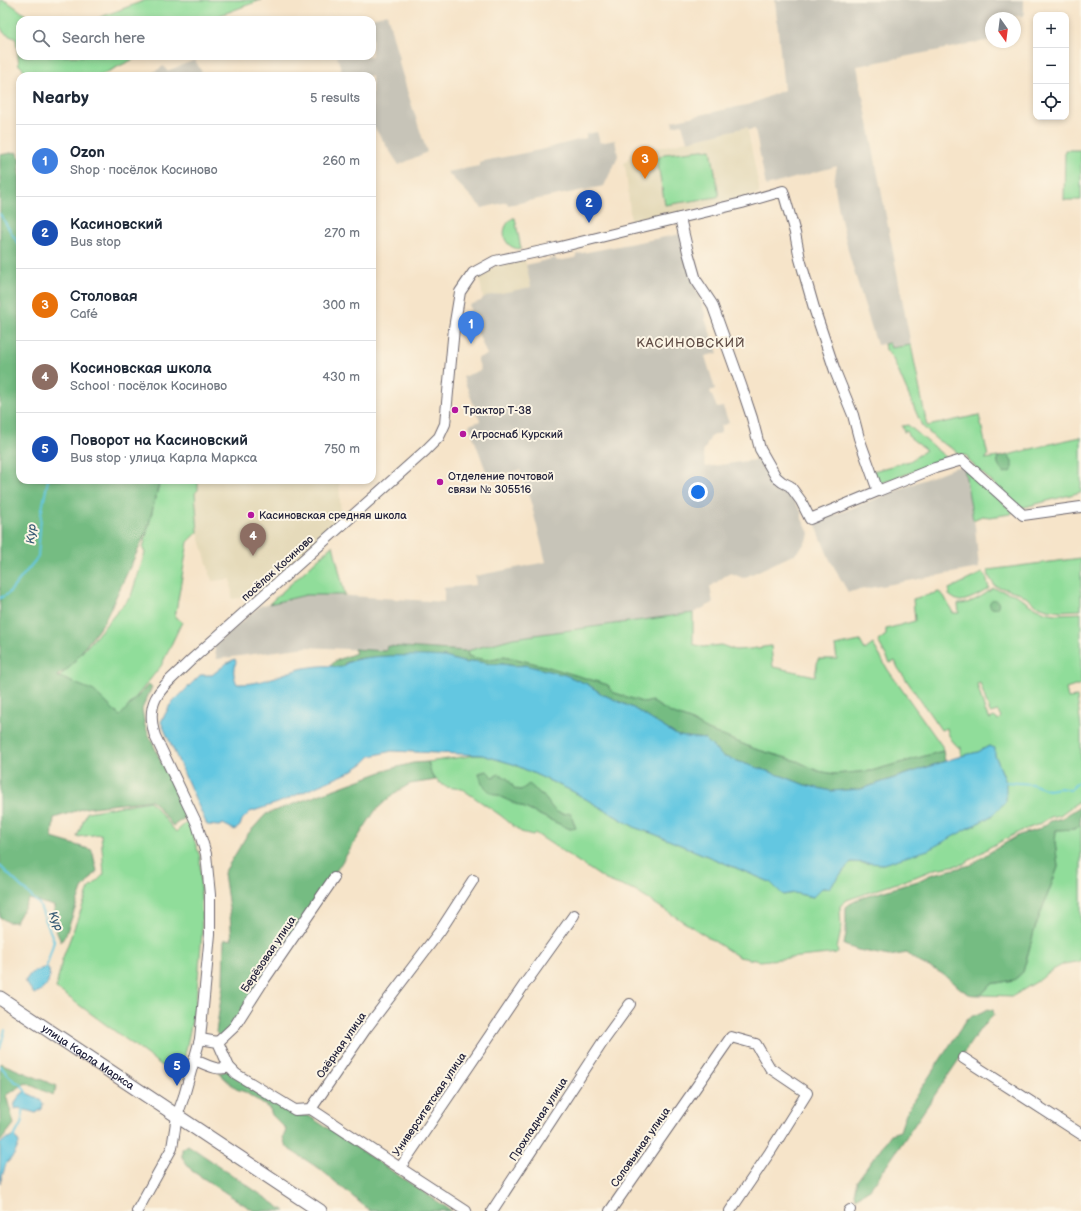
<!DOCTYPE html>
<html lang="en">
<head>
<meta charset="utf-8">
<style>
	:root { --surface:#fff; --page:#f2f2f3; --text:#1f2937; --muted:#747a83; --line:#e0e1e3; --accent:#0b8043 }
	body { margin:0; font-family:"Balsamiq Sans",sans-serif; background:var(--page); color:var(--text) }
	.controls { position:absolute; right:12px; top:12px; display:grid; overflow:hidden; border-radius:8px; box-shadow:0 2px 6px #0003 }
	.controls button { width:36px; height:36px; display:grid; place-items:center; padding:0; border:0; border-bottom:1px solid var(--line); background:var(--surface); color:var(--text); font:20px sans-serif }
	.compass { position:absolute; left:985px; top:12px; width:36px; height:36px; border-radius:50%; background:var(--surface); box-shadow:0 2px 6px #0003; rotate:166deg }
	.you { position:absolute; left:698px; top:492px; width:14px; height:14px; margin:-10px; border:3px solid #fff; border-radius:50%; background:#1a73e8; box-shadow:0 0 0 6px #1a73e833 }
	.badge { display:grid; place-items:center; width:26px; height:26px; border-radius:50%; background:var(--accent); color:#fff; font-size:13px; font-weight:700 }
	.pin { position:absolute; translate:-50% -33px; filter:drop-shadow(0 1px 2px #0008) }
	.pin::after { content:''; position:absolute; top:21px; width:14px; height:12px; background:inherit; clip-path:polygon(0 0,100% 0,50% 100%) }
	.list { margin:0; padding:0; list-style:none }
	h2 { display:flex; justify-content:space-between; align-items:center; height:52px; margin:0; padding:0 16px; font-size:17px }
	h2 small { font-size:13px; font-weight:400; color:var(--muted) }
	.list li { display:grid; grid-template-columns:26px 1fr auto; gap:12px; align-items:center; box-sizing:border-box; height:72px; padding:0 16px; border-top:1px solid var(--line) }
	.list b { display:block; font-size:15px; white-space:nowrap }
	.list p { margin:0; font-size:13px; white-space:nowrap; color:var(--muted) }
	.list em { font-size:13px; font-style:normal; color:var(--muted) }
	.icon { flex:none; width:22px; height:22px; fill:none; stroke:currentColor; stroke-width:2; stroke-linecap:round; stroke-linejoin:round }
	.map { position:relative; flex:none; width:1081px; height:1211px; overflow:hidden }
	.search { position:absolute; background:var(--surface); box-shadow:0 2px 6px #0003; left:16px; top:16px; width:360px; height:44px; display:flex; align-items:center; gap:10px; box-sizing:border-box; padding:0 14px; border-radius:12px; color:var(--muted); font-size:15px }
	.panel { position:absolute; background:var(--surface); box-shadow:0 2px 6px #0003; left:16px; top:72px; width:360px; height:412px; border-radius:12px }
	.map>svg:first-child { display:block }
	.built { fill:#e5daba }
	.industrial { fill:#c7c4b8 }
	.green { fill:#90dd9a; stroke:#59806a; fill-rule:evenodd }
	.forest { fill:#74bc82; stroke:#4b6f5e }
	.water { fill:#63c7e1; stroke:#42748e }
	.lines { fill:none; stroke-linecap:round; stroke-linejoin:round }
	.stream { stroke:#63c7e1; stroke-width:2 }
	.minor-casing { stroke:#6c666d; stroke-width:12 }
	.major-casing { stroke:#6c666d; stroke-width:15 }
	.minor { stroke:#fff; stroke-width:10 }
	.major { stroke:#fff; stroke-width:13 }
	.poi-dot { fill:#b5179e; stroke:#fcf5e5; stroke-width:1.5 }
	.labels { text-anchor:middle; stroke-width:4; stroke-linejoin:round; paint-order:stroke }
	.poi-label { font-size:11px; fill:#22223b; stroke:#fcf5e5; text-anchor:start }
	.street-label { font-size:11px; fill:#22223b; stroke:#fcf5e5 }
	.water-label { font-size:12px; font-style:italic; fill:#395c75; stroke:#fcf5e5 }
	.quarter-label { font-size:13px; letter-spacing:1px; fill:#5f4c45; stroke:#fcf5e5 }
</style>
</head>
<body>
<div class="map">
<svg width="1081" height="1211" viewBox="0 0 1081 1211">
	<rect width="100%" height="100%" fill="#fcf5e5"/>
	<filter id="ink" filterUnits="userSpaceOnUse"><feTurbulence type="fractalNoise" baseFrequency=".025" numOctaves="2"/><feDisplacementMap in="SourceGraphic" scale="8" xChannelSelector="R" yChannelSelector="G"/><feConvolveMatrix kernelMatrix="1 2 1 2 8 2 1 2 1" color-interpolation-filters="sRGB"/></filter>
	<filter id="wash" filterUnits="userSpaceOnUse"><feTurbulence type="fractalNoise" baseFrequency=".012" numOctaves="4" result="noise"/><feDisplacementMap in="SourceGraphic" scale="16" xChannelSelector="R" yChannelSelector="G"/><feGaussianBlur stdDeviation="0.9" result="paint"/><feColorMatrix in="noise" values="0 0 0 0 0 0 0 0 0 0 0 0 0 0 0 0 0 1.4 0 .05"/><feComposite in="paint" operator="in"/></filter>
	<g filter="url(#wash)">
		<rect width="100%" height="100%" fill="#f6e4c9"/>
		<g class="built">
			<path d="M747 127 759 187V194L631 223 626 171 624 164 631 154Z"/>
			<path d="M525 260 531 287 483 298 479 276 496 266Z"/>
			<path d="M198 480H339L341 521 256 596 232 599 231 579 212 581 198 532 195 493 198 490Z"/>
		</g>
		<g class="industrial">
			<path d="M775 0H1024V16H1002L1001 18H991V40L857 66 911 345 890 348 889 343 877 345 850 258 839 211 834 182 837 166 766 186 755 129 748 130 747 127 687 141 682 124 673 126 672 121 751 104 784 90Z"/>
			<path d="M387 14 399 59 398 60 410 100 427 152 399 165 372 124V76H343L337 56H372V20H365Z"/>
			<path d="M195 60 204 76H147L164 66 167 71Z"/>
			<path d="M597 132 600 143 615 140 618 156 604 186 508 205 507 202 482 208 447 172 479 166V162L540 150 586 138V134Z"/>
			<path d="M681 234 691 271 706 317 705 319 718 353 705 356 715 389 710 391 717 408 723 407 729 423 721 426V433L711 436 703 453 706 467 762 459 787 490 802 513V519L809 533 808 538 802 547 795 554 743 578 731 573 725 576 710 587 713 603 693 613 513 638 467 651 387 646 386 651 307 647 217 659 214 646 260 606 306 595H335L444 602V588L476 585 475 576 546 562 531 503 520 470 495 476 493 472 487 474 469 425 480 421 463 377 481 370 477 358 487 355 478 333H476L474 325 476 324 474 319H471L468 311 471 310 469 305 481 301 483 298 487 296 531 287 526 265 555 258 557 261 575 258 577 254Z"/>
			<path d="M964 466 975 526 979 568 848 592 829 558 815 523 953 468Z"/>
		</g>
		<g class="green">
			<path d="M0 0C11 0 23 16 35 20H20V56H140L99 76H30L19 65 16 39 4 33 0 26Z"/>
			<path d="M146 0H261L207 20H93Z"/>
			<path d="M711 149 719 196 717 197 665 205 657 159 664 154Z"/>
			<path d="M1065 150H1081V200H1064Z"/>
			<path d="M513 218H515L521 249C503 249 498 228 513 218Z"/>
			<path d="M889 343 891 348 911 345 927 426 979 415 988 456 985 459 998 457C997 464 999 468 1004 473L1012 462 1008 455 1058 442 1081 437V492L1025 507H1019L968 460V457L965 455 962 457 953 449 937 440 922 426 893 359 885 348 884 344Z"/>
			<path d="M908 425 948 459 879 484 873 471 910 461 926 450 908 436 907 431 904 432 902 426Z"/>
			<path d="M964 466 1013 512 1011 514 990 517 982 516 973 520Z"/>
			<path d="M160 480H198V490L195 493 198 532 188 542 175 617 182 622 161 666 127 708 138 755 46 690 70 666 131 596 145 553 143 549Z"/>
			<path d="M333 545 345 595H306L269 604Z"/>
			<path d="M1081 558V610L1061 611 1047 609 1038 606 1020 593 995 586 989 577 988 570Z"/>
			<path d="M982 573 986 577 989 588C983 593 969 600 961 601 957 601 953 598 949 595V589Z"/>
			<path d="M993 588 1017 595 1030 605 1045 612 1056 614 1081 613V684L1066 689 1068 698 1077 697 1081 728V802H1078L1060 815 1051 817 1037 825 1021 831 990 847 964 864 935 869 915 877 882 888 847 900 840 906 841 930 837 949 838 953 760 961 739 957 635 891 606 880 535 833 533 835 521 832 500 815 462 789 446 787 441 784 432 776 428 762 475 755H482L513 764 572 791 636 828 654 834 770 882 783 895 794 893 813 897 822 888H829L851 862 883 864 971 827 993 815 1006 782 995 755 989 746 978 752 961 756V747H958C952 741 948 736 947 728L941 730 898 668 895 661 890 663 878 641 886 635V629L915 621 913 599 939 592 944 596 953 613H959L958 604C969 605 985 595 993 588ZM980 683 990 713 998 711 1001 717 998 720 994 717 990 719 985 711 977 684ZM487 771 493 777 507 778 515 789 542 794 555 812 564 814 575 828 570 829 490 792 479 773Z"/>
			<path d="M693 613V644L703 647 721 645 735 650 750 649 771 646 773 667 815 676 818 659H837L835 646 860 641 865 650 873 644 888 670 942 746 943 751 871 771 834 774 818 771 797 761 755 749 708 730 690 720 671 713 651 701 645 703 612 692 608 685 545 666 504 656C493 663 480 659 468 656L467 651 513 638Z"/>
			<path d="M150 801 176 832 188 821 200 857 202 934 196 1001 180 1079 56 988 62 960 89 889 104 874 101 834 77 837 87 812Z"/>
			<path d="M1081 825V961L1064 964 1049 972 1041 979 1013 996 981 995 991 984 1014 980 1023 972 1035 928 1058 867 1055 842 1056 830 1074 829Z"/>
		</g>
		<g class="forest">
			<path d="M16 152 20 159V480H160L147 531 104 622 69 668 57 676 94 691 120 716 149 684 152 687 142 709 145 726 186 817 173 826 152 800 85 808 54 818 52 838 92 850 97 871 82 889 66 934 61 942 55 928 54 906 29 899 16 922H8L0 917V155Z"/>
			<path d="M1008 455 1012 462V471L1004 473C999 468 997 464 998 457Z"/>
			<circle cx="994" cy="604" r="4.5"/>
			<path d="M387 646 467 651 468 656C480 659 493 663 504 656L545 666 608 685 612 692 645 703 651 701 671 713 690 720 708 730 755 749 797 761 818 771 834 774 871 771 943 751 945 761 861 789 831 791 805 785 785 777 722 756 705 739 678 736 633 708 602 694 587 684 565 675 525 665 515 666 503 664H491L473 661 466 663 445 657H377L355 659 345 663 342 667 337 668 330 666 335 661 356 653 354 649 386 651Z"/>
			<path d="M428 762 432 776 436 780 410 784 393 794 375 811 318 899 222 1040 216 1032 223 985 224 940 232 939 230 915 224 873 247 835 266 814 387 770 413 763Z"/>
			<path d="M487 771 493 777 499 774 507 778 515 789 521 790 529 784C533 788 538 791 542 795 552 804 553 817 570 813L576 828 570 829 490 792 482 784 479 773Z"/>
			<path d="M1081 806 1080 826 1074 829 1056 830 1055 842 1058 867 1035 928 1023 972 1014 980 991 984 981 995C977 995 972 995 969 994 960 990 954 982 947 977 934 967 919 965 907 953L889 956 858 950 844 945 846 934V906L861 898 918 881 930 875 971 865 987 854 1019 835 1037 830 1051 821 1062 818Z"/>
			<path d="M987 1009 993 1010 994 1015 981 1028 962 1055 885 1168 870 1189 855 1198 854 1193 857 1181 891 1134 900 1131 905 1116 915 1098 967 1019C973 1015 980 1014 987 1009Z"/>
			<path d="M0 1063 57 1086 53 1095 26 1083 6 1095 14 1124 0 1142Z"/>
			<path d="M230 1070 295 1114 309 1116 452 1211H370L320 1169 290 1150 285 1144 283 1137 285 1133 286 1129 272 1115 270 1109 245 1092 236 1089 219 1073Z"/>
			<path d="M188 1145 285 1211H254L192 1171 182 1157V1149Z"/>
		</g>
		<g class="water">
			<path d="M428 656 445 657 466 663 473 661 491 664H503L515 666 525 665 565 675 587 684 602 694 633 708 678 736 705 739 722 756 785 777 805 785 831 791 861 789 961 756 978 752 989 746 995 748V755L1006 782V801L993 815 928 850 883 864 851 862 829 888H822L813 897 794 893 783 895 770 882 654 834 636 828 572 791 513 764 482 755 392 751 371 756 364 763 350 772 278 803 250 812 242 820 240 826 235 830 223 824 219 826 207 825 161 722 170 705 200 675H212L227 663 235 659C237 663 235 664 234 668 233 673 235 680 237 684 262 685 281 673 304 668 312 667 322 665 330 666 335 666 337 668 342 667 352 653 410 656 428 656Z"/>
			<path d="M46 967 49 970C51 983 45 989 34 994L25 981 31 973Z"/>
			<path d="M24 1092 38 1098 43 1103 42 1109 36 1113 18 1108 15 1109C13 1102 19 1096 24 1092Z"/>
			<path d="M14 1137 18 1140 19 1144 14 1155 6 1164 0 1183V1144L7 1138Z"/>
		</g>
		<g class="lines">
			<g class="stream">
				<path d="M0 214 20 247"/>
				<path d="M0 598 8 594 38 557 41 514 48 480"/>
				<path d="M1006 782 1032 784 1048 790 1060 788 1070 790 1081 779"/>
				<path d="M0 866 39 904 54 941 46 968"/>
				<path d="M0 1049 5 1030"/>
				<path d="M0 1066 14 1081 21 1084 27 1094"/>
				<path d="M13 1139 21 1124 24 1107"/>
			</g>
		</g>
	</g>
	<g filter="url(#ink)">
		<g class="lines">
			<g class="minor-casing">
				<g id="minor">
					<path d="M680 218 688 252 696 280 712 304 741 385 752 418 760 449 776 477 782 482 790 486 801 501 810 519 878 491"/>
					<path d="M200 1039 218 1042 229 1067 236 1074 295 1110 311 1109 365 1030 440 931 473 880"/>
					<path d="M218 1042 234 1027 264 980 334 878"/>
					<path d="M963 1058 1081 1134"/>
					<path d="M195 1060C205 1064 218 1072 229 1067"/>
					<path d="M311 1109 400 1168 524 985 574 915"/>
					<path d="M400 1168 466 1211"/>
					<path d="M137 1211 172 1148 177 1116 184 1096 200 1039 210 934V895L206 854 197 824 155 736C143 697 165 686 190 661L425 451 439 437 445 424 454 328 460 292 473 273 495 261 556 248 621 232 742 203 783 191 795 233 800 259 814 308 835 371 853 415 859 438 878 491 935 468 962 460 1023 515 1081 507"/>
					<path d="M492 1211 604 1040 630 1004"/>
					<path d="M610 1211 731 1037 756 1044 770 1068 807 1093 770 1152 730 1211"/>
					<path d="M849 1211 850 1210"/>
				</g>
			</g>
			<g class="major-casing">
				<g id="major">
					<path id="s1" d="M0 998 320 1211"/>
				</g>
			</g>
			<use href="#minor" class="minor"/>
			<use href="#major" class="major"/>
		</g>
	</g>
	<g class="poi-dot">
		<circle cx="455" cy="410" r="4"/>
		<circle cx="463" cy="434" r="4"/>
		<circle cx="440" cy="482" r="4"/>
		<circle cx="251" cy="515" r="4"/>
	</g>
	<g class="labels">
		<g class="poi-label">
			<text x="463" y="414">Трактор Т-38</text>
			<text x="471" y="438">Агроснаб Курский</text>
			<text x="448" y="480">Отделение почтовой<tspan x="448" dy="13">связи № 305516</tspan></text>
			<text x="259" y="519">Касиновская средняя школа</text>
		</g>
		<g class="street-label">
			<text transform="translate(277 568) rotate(-42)" y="4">посёлок Косиново</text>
			<text transform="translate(268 954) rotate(-56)" y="4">Берёзовая улица</text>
			<text transform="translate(341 1045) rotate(-55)" y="4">Озёрная улица</text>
			<text dy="4" stroke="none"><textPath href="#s1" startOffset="106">улица Карла Маркса</textPath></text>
			<text transform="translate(429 1104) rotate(-56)" y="4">Университетская улица</text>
			<text transform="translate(538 1119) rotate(-57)" y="4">Прохладная улица</text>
			<text transform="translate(640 1147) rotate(-55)" y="4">Соловьиная улица</text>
		</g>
		<g class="water-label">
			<text transform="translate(31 534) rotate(-86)" y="4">Кур</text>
			<text transform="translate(56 921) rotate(67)" y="4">Кур</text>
		</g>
		<g class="quarter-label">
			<text x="691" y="347">КАСИНОВСКИЙ</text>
		</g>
	</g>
</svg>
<div class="controls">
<button>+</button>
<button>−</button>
<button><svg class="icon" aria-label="locate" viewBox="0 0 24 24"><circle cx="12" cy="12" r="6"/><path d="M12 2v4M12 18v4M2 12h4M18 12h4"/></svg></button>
</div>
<svg class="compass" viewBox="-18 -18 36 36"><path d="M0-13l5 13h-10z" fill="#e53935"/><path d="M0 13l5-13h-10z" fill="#747a83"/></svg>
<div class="you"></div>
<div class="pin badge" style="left:471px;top:344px;background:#3f7fe0">1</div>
<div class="pin badge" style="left:589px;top:223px;background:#1a4fb4">2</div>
<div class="pin badge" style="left:645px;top:179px;background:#e8710a">3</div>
<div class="pin badge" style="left:253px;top:556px;background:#8d6e63">4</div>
<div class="pin badge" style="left:177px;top:1086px;background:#1a4fb4">5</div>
<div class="search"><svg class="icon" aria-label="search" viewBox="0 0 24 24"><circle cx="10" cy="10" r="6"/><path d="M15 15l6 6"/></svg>Search here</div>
<section class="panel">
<h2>Nearby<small>5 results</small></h2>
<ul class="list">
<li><span class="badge" style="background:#3f7fe0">1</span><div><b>Ozon</b><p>Shop · посёлок Косиново</p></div><em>260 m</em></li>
<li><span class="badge" style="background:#1a4fb4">2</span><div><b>Касиновский</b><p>Bus stop</p></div><em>270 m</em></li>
<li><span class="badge" style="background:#e8710a">3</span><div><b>Столовая</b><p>Café</p></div><em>300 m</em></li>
<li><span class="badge" style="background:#8d6e63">4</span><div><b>Косиновская школа</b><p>School · посёлок Косиново</p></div><em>430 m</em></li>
<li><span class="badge" style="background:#1a4fb4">5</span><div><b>Поворот на Касиновский</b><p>Bus stop · улица Карла Маркса</p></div><em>750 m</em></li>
</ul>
</section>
</div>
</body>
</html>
